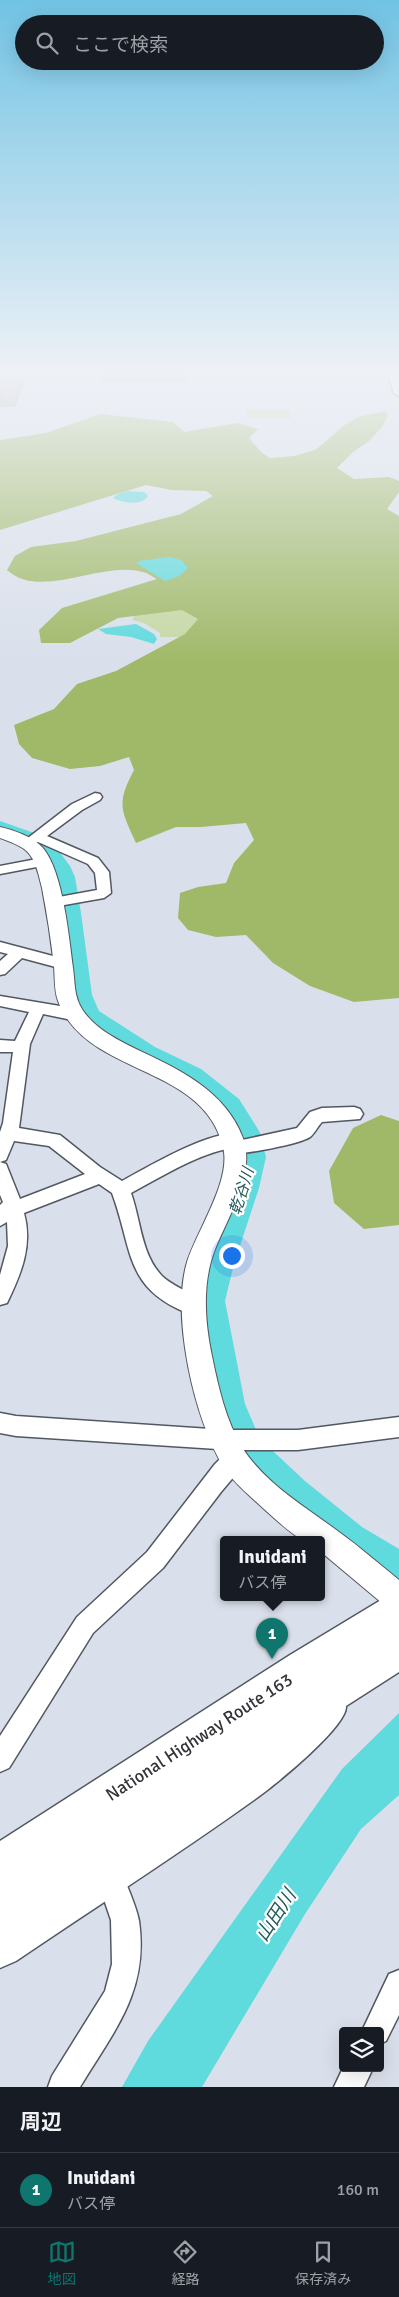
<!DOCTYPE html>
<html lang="ja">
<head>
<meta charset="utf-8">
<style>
	:root { --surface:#171b24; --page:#242831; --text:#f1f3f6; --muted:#9ea1a6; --line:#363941; --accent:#0f766e }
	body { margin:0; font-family:Signika,"Noto Sans JP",sans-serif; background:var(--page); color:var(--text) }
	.controls { position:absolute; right:15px; bottom:15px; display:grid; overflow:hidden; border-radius:5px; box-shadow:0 5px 20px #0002 }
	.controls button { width:45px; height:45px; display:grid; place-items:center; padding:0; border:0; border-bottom:1px solid var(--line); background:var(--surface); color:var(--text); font:25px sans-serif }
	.you { position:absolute; left:231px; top:1255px; width:18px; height:18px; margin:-12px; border:4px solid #fff; border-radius:50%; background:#1a73e8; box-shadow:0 0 0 8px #1a73e833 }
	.badge { display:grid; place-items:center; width:32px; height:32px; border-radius:50%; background:var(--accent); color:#fff; font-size:16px; font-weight:700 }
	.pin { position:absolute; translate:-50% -41px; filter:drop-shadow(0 1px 2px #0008) }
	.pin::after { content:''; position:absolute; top:26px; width:18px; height:15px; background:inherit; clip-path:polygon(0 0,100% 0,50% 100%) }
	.popup { position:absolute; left:220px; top:1536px; width:105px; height:65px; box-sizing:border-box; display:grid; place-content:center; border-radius:5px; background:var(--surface); filter:drop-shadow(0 1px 4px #0005); font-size:16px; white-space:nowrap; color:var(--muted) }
	.popup b { font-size:19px; color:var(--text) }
	.popup::after { content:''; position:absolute; left:50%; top:100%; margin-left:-10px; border:10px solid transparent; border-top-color:var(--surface) }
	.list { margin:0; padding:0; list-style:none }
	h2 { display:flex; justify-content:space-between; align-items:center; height:65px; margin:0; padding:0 20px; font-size:21px }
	h2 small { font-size:16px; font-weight:400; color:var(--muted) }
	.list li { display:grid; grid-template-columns:32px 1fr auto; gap:15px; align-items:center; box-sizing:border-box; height:75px; padding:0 20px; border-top:1px solid var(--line) }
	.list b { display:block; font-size:19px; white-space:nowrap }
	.list p { margin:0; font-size:16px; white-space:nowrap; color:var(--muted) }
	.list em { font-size:16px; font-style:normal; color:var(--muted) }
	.icon { flex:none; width:28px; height:28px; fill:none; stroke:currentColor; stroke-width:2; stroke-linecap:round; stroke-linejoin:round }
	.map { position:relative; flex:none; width:399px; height:2087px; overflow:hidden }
	.search { position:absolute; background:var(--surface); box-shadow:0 5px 20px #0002; left:15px; right:15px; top:15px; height:55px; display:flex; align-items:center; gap:12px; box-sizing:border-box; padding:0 18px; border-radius:28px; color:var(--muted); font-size:19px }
	.sheet { height:140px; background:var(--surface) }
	nav { display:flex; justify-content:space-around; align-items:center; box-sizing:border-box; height:70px; border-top:1px solid var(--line); background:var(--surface); font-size:14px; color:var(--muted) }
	nav a { display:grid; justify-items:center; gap:2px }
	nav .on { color:var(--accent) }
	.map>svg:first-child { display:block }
	.green { fill:#c6d8a3 }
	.forest { fill:#a0b968 }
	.water { fill:#5fdadd }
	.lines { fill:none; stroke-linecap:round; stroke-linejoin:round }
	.river { fill:#5fdadd; fill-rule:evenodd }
	.building { fill:#b8aaa8; stroke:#968987 }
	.minor-casing { stroke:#525861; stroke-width:3 }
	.tertiary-casing { stroke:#525861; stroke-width:2 }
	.secondary-casing { stroke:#525861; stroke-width:3 }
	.trunk-casing { stroke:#525861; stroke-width:3 }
	.minor { fill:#fff; fill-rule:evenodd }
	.tertiary { fill:#fff; fill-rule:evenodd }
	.secondary { fill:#fff; fill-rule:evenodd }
	.trunk { fill:#fff; fill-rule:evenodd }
	.labels { text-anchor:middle; stroke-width:4.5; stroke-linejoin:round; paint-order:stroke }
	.water-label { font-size:16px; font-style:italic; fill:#255a5b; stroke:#fff }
	.near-street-label { font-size:18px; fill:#323438; stroke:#fff }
	.near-water-label { font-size:19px; font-style:italic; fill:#255a5b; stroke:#fff }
</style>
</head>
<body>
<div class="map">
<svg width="399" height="2087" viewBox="0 0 399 2087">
	<rect width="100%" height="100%" fill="#dae0eb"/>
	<g class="green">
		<path d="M246 410H290L291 418H247Z"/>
		<path d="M173 608 207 613 184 637H160V633L144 623 132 620 135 615Z"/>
	</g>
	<g class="forest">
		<path d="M386 411 388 415 382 427 369 441 353 452 337 468 354 479 389 477 399 481V492L387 509 399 516V998L354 1002 310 986 273 963 246 935 216 937 188 930 178 918 180 893 198 887 226 883 234 863 254 840 246 823 201 827H176L136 843C121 810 116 804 134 770L129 757 100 766 70 769 32 758 19 744 14 725 54 709 77 684 116 671 185 634 198 619 182 610 118 618 70 643H41L39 630 62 608 157 579C153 577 148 573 143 572 101 560 41 601 7 570L15 556 31 547 76 541 181 514 213 496 206 491 172 490 146 485 0 530V440L46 433 100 414 173 422 184 432 238 423 258 429 249 438 261 452 270 458 295 456 317 449 343 426 358 417Z"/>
		<path d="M381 1115 399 1121V1225L364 1229 334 1203 329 1171 353 1128Z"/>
	</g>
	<g class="water">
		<path d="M127 491 144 492 148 496C142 506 122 503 113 498L118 494Z"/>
		<path d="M169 557 181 560 188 568 179 576 165 581 136 563 139 561Z"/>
		<path d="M136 624 154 634 157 639 154 644 131 637 106 634 98 629Z"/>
		<path d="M399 1713V1795L361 1829 305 1914 202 2087H122L148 2041 342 1769Z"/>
	</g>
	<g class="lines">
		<path class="river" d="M0 821 40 835 53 843 70 866 75 877 81 913 92 995 99 1011 155 1047 201 1069 239 1099 256 1126 260 1133 266 1157 259 1188 234 1264 225 1301 245 1404 260 1439 305 1481 362 1527 399 1549V1583L395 1585 382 1580 338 1551 281 1505 236 1461 213 1404 195 1301 204 1264 231 1188 238 1157 234 1134 221 1113 183 1083 137 1059 80 1022 68 995 53 877 39 853 26 843 0 834Z"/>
	</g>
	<g class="building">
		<path d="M104 369H185V381H102Z"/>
		<path d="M0 378H25L15 406H0Z"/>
	</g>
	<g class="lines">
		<g class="minor-casing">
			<g id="minor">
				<path d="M95 793 100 794 102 797 100 800 82 810 47 836 98 858 109 872 111 893 104 898 53 907 48 905 46 902 48 899 97 890 95 873 88 864 38 842 31 845 24 841 72 804Z"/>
				<path d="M42 858 49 862 47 865 0 874V866Z"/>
				<path d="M0 942 68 960 71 964 68 968 63 969 22 958 5 974 0 975V961L8 954 0 952Z"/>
				<path d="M0 996 72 1008 78 1010 80 1014 78 1018 72 1020 43 1014 30 1044 19 1128 60 1135 100 1167 122 1181C146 1168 215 1127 239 1135L242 1140 297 1128 310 1112 322 1108 354 1107 360 1109 363 1114 360 1119 322 1122C318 1126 314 1134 310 1137 300 1144 239 1156 228 1153L226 1149C192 1157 161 1177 131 1193 141 1221 141 1254 162 1276 173 1287 199 1295 205 1307L202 1313 195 1316C123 1290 134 1252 112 1193L99 1184 24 1213C33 1246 21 1274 7 1303L0 1305V1275L8 1246 7 1222 0 1226V1205L3 1202 0 1195V1162L6 1164 20 1199 85 1174 49 1146 14 1141 6 1160 0 1162V1132L3 1123 13 1052H0V1040L15 1041 29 1012 0 1006Z"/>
				<path d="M0 1413 16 1416 225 1430H298L399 1417V1437L298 1450H235L242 1453 245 1460 242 1467 221 1492 163 1568 93 1633 9 1768 0 1772V1736L77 1617 147 1552 215 1464 226 1453 233 1450 16 1436 0 1433Z"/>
				<path d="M108 1860 118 1863C124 1880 136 1904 139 1921 149 1991 114 2031 80 2087H48L52 2076 105 1991 112 1964 111 1920 95 1873 98 1863Z"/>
				<path d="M399 1970V2015L386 2041 380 2044V2031H362L389 1974Z"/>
				<path d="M343 2068H373L364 2087H334Z"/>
			</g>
		</g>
		<g class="tertiary-casing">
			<path id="tertiary" d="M0 827C14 830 33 837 43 848 63 872 69 937 73 968 75 982 74 997 82 1009 94 1028 116 1039 136 1049 178 1069 225 1090 243 1138 256 1175 227 1218 214 1252 202 1285 205 1323 212 1356 218 1386 226 1421 242 1447 264 1483 306 1507 339 1532 360 1547 379 1564 399 1580V1613L389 1609 321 1552V1540C316 1540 308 1542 303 1540 290 1534 264 1509 252 1498 242 1489 230 1478 223 1466 194 1418 171 1316 187 1262 197 1230 232 1180 223 1147 205 1071 107 1075 68 1020 65 1014 60 1007 58 1001 54 990 55 977 54 966 51 940 47 914 42 888 39 877 37 864 30 855 24 846 10 842 0 838Z"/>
		</g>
		<g class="secondary-casing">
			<path id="secondary" d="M386 369H396L399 377V396L394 393Z"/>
		</g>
		<g class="trunk-casing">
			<path id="trunk" d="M399 1591V1672L346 1706C348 1726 276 1784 258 1797 179 1854 97 1906 16 1961L0 1968V1841L290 1655 386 1597Z"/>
		</g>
		<use href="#minor" class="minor"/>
		<use href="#tertiary" class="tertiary"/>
		<use href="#secondary" class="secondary"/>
		<use href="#trunk" class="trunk"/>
	</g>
	<linearGradient id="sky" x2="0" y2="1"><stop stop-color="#71c3e4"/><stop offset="0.56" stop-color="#eef1f6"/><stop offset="1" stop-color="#eef1f6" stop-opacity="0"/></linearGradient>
	<rect width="399" height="662" fill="url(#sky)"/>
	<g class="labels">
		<g class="water-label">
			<text transform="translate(241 1191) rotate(-73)" y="6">乾谷川</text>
		</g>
		<g class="near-street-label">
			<text transform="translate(199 1737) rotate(-33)" y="6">National Highway Route 163</text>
		</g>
		<g class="near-water-label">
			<text transform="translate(275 1915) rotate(-57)" y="7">山田川</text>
		</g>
	</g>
</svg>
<div class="controls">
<button><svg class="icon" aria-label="layers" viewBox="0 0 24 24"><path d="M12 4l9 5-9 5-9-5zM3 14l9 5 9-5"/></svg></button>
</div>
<div class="you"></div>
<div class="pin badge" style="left:272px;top:1659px">1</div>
<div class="popup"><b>Inuidani</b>バス停</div>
<div class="search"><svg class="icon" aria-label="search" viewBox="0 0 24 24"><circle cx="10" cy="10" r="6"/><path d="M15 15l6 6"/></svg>ここで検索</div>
</div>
<section class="sheet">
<h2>周辺<small></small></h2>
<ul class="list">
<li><span class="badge">1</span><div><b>Inuidani</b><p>バス停</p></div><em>160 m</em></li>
</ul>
</section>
<nav>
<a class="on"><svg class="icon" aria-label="map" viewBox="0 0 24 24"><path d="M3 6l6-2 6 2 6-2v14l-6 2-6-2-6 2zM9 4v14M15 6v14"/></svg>地図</a>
<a><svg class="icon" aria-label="directions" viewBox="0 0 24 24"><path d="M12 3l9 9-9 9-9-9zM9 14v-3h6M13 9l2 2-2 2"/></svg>経路</a>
<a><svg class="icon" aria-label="saved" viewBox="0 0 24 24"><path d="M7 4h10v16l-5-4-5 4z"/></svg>保存済み</a>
</nav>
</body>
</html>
